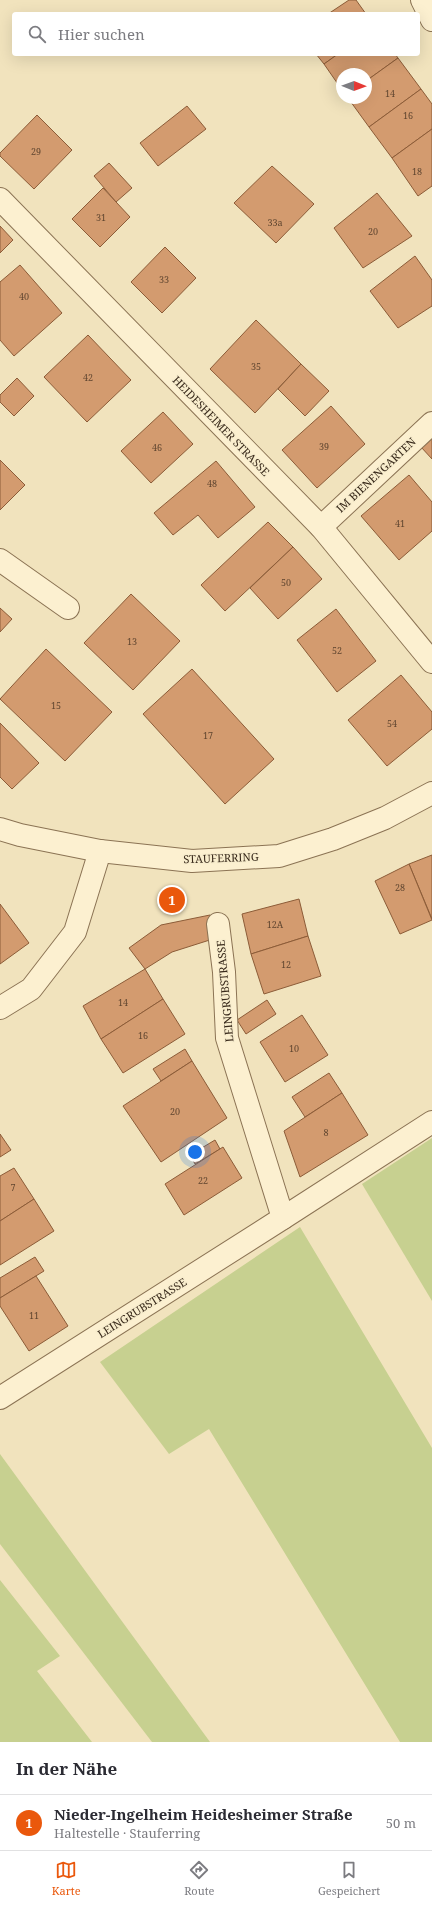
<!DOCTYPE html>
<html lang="de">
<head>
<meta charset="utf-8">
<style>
	:root { --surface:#fff; --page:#f7f7f7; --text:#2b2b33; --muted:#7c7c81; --line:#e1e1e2; --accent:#ea580c }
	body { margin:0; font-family:"Noto Serif",serif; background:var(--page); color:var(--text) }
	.compass { position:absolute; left:336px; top:68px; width:36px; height:36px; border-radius:50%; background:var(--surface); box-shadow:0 4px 16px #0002; rotate:91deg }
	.you { position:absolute; left:195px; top:1152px; width:14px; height:14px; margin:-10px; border:3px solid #fff; border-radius:50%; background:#1a73e8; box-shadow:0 0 0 6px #1a73e833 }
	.badge { display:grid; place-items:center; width:26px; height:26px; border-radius:50%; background:var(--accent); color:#fff; font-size:13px; font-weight:700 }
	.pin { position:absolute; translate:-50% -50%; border:2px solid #fff; box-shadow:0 1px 4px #0006 }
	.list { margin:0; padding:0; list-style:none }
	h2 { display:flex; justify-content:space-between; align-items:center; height:52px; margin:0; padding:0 16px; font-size:17px }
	h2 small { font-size:13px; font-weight:400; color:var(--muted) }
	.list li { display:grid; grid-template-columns:26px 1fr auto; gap:12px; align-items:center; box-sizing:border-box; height:56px; padding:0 16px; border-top:1px solid var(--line) }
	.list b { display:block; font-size:15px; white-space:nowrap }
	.list p { margin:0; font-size:13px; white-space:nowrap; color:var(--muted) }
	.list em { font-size:13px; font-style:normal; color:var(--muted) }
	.icon { flex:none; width:22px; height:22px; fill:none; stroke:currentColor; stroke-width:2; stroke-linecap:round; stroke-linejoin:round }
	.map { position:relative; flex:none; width:432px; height:1742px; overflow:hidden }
	.search { position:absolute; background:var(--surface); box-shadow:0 4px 16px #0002; left:12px; right:12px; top:12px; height:44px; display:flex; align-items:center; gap:10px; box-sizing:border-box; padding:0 14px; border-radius:4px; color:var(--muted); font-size:15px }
	.sheet { height:108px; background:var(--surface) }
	nav { display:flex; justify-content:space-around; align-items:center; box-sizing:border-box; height:56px; border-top:1px solid var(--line); background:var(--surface); font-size:11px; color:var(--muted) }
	nav a { display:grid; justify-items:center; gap:2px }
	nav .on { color:var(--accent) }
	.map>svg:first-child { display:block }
	.green { fill:#c7d090 }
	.building { fill:#d39b6f; stroke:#8c5c38 }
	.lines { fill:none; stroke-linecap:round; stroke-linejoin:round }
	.minor-casing { stroke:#8b7354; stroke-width:24 }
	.minor { stroke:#fcf0d0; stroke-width:22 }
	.labels { text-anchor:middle; stroke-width:3; stroke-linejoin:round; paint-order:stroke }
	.number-label { font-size:9px; fill:#604630 }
	.street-label { font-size:11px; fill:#392a1b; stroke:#f8edcd }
</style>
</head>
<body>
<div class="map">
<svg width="432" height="1742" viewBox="0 0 432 1742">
	<rect width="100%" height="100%" fill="#f1e3bd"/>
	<g class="green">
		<path d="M432 1138V1301L362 1184Z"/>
		<path d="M300 1227 432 1448V1742H400L209 1429 169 1454 100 1362Z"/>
		<path d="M0 1454 210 1742H152L0 1544Z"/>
		<path d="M0 1580 60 1656 37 1671 92 1742H0Z"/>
	</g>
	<g class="building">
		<path d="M349 0H356L366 14H328Z"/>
		<path d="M316 54H338L324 64Z"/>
		<path d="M338 54H395L398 58 366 81V74H342V90L324 64Z"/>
		<path d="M398 58 421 89 369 127 348 98H366V81Z"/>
		<path d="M421 89 432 104V129L392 158 369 127Z"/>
		<path d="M187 106 206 129 158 166 140 143Z"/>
		<path d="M37 115 72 150 34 189 0 156V153Z"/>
		<path d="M432 129V186L418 196 392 158Z"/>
		<path d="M109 163 132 188 116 202 94 176Z"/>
		<path d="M272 166 314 204 276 243 234 203Z"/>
		<path d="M103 188 130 217 100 247 72 219Z"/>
		<path d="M377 193 412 236 363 268 334 228Z"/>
		<path d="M0 226 13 240 0 253Z"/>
		<path d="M165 247 196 278 162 313 131 282Z"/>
		<path d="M415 256 432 280V306L398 328 370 291Z"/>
		<path d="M20 265 62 313 14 356 0 340V282Z"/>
		<path d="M256 320 301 364 255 413 210 369Z"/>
		<path d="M88 335 131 380 87 422 44 377Z"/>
		<path d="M301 364 329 391 305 416 278 389Z"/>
		<path d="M17 378 34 396 14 416 0 402V395Z"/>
		<path d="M331 406 365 444 317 488 282 450Z"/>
		<path d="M163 412 193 444 151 483 121 451Z"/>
		<path d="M432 438V459L421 447Z"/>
		<path d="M0 460 25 485 0 510Z"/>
		<path d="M216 461 255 507 218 538 198 515 173 535 154 513Z"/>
		<path d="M409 475 432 502V531L399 560 361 516Z"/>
		<path d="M268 522 293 547 225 611 201 585Z"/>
		<path d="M293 547 322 579 278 619 250 588Z"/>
		<path d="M131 594 180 641 133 690 84 643Z"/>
		<path d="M0 608 12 619 0 632Z"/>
		<path d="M336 609 376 661 337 692 297 640Z"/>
		<path d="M46 649 112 712 65 761 0 699Z"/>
		<path d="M192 669 274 759 225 804 143 714Z"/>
		<path d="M401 675 432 712V729L387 766 348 720Z"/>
		<path d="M0 723 39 763 12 789 0 777Z"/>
		<path d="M432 855V919L409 864Z"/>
		<path d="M409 864 432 920 400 934 375 881Z"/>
		<path d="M299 899 308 936 251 954 242 914Z"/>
		<path d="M0 904 29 943 0 964Z"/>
		<path d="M210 915 216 938 172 952 145 969 129 948 161 925Z"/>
		<path d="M308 936 321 976 264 994 251 954Z"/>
		<path d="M145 969 163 999 101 1039 83 1006Z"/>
		<path d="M163 999 185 1034 123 1073 101 1039Z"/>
		<path d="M267 1000 276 1014 246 1034 237 1020Z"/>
		<path d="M302 1015 328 1055 285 1082 260 1042Z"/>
		<path d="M185 1049 192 1061 161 1081 153 1069Z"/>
		<path d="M192 1061 227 1118 161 1162 123 1106Z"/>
		<path d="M329 1073 342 1093 305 1117 292 1097Z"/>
		<path d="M342 1093 368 1135 300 1177 284 1131Z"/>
		<path d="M0 1134 11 1150 0 1157Z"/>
		<path d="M215 1140 220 1149 195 1164 190 1155Z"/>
		<path d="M223 1147 242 1178 184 1215 165 1184Z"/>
		<path d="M14 1168 34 1199 0 1221V1176Z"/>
		<path d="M34 1199 54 1231 0 1265V1221Z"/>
		<path d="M35 1257 44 1271 0 1298V1278Z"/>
		<path d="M36 1276 68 1326 29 1351 0 1306V1298Z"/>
	</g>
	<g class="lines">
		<g class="minor-casing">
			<g id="minor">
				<path d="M422 0 432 20"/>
				<path d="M0 199 321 527 432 662"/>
				<path d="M321 527 432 423"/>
				<path d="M0 560 68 608"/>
				<path d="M0 829 20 835 100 851 192 861 279 856 333 839 385 818 432 793"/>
				<path d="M218 924 224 972 227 1038 283 1218"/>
				<path d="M0 1008 31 989 75 932 100 851"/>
				<path d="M0 1398 283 1218 432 1122"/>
			</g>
		</g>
		<use href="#minor" class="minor"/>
	</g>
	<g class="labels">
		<g class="number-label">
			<text x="390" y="97">14</text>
			<text x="408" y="119">16</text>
			<text x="36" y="155">29</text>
			<text x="417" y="175">18</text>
			<text x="101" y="221">31</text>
			<text x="275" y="226">33a</text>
			<text x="373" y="235">20</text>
			<text x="164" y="283">33</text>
			<text x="24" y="300">40</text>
			<text x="256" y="370">35</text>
			<text x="88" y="381">42</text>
			<text x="324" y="450">39</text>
			<text x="157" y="451">46</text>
			<text x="212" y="487">48</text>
			<text x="400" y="527">41</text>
			<text x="286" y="586">50</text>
			<text x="132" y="645">13</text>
			<text x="337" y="654">52</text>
			<text x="56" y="709">15</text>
			<text x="392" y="727">54</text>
			<text x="208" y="739">17</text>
			<text x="400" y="891">28</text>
			<text x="275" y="928">12A</text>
			<text x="286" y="968">12</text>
			<text x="123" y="1006">14</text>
			<text x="143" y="1039">16</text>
			<text x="294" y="1052">10</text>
			<text x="175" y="1115">20</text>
			<text x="326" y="1136">8</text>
			<text x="203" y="1184">22</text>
			<text x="13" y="1191">7</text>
			<text x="34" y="1319">11</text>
		</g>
		<g class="street-label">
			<text transform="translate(221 426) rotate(46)" y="4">HEIDESHEIMER STRASSE</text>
			<text transform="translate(376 475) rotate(-43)" y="4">IM BIENENGARTEN</text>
			<text transform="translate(221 858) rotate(-2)" y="4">STAUFERRING</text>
			<text transform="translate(225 991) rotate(-95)" y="4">LEINGRUBSTRASSE</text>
			<text transform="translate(142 1308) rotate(-32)" y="4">LEINGRUBSTRASSE</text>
		</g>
	</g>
</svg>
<svg class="compass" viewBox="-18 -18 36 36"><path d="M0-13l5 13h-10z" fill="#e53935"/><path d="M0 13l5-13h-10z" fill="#7c7c81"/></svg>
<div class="you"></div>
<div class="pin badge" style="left:172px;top:900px">1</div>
<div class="search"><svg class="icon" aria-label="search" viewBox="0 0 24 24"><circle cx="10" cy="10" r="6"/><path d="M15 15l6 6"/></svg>Hier suchen</div>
</div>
<section class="sheet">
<h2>In der Nähe<small></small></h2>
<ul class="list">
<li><span class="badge">1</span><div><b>Nieder-Ingelheim Heidesheimer Straße</b><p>Haltestelle · Stauferring</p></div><em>50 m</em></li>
</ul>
</section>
<nav>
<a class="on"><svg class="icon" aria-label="map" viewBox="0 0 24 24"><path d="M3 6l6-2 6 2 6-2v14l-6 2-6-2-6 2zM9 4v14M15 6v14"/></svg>Karte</a>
<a><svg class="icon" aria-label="directions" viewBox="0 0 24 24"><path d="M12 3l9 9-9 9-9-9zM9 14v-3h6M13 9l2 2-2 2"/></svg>Route</a>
<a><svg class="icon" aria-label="saved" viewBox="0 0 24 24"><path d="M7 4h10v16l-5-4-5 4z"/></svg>Gespeichert</a>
</nav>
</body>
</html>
